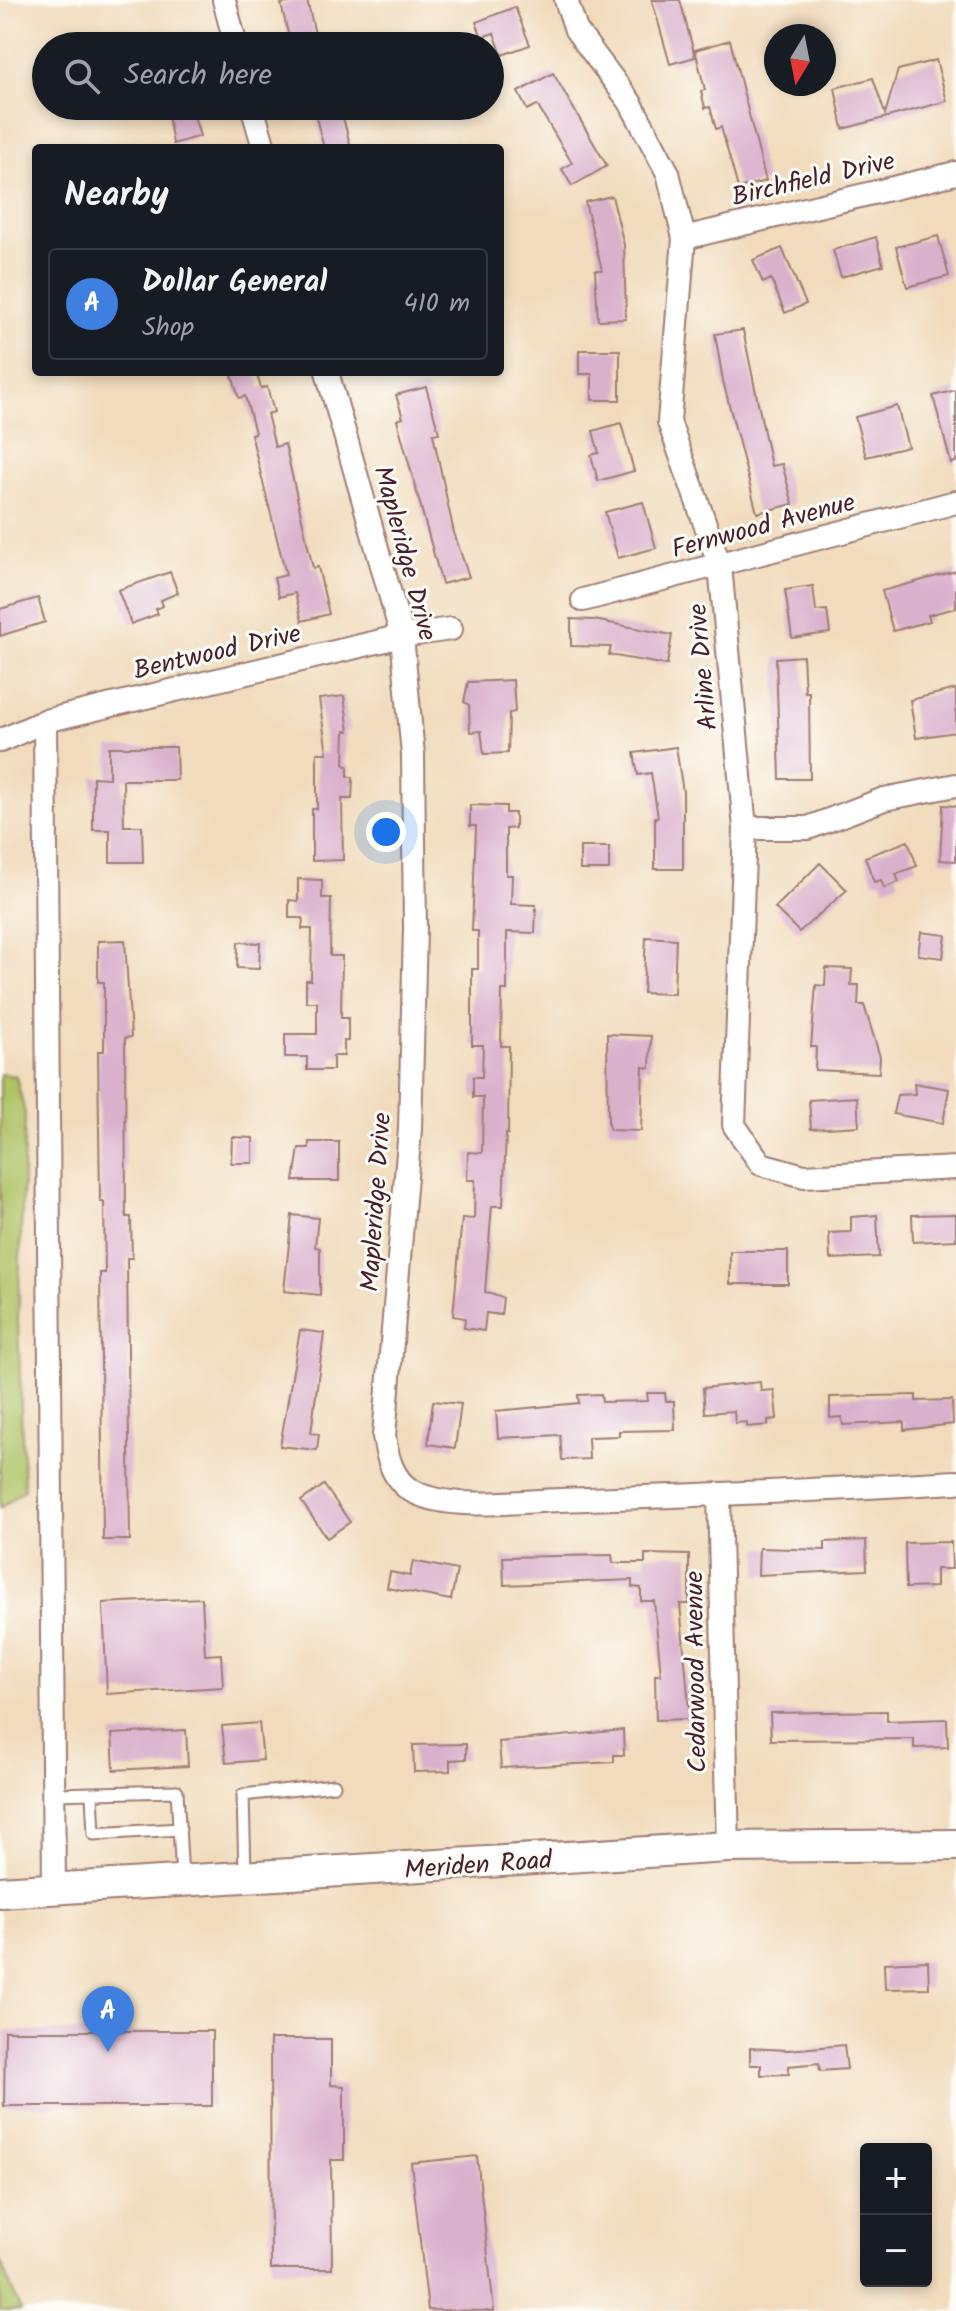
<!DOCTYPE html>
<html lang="en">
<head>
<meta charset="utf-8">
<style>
	:root { --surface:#171b24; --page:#20242c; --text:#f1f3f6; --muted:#9ea1a6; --line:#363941; --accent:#1a73e8 }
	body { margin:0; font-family:Kalam,sans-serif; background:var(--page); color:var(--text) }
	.controls { position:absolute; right:24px; bottom:24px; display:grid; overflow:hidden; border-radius:8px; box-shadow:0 4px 12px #0003 }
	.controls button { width:72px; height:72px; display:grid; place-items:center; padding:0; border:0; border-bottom:2px solid var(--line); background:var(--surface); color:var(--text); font:40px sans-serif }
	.compass { position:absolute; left:764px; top:24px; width:72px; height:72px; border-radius:50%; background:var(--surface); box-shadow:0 4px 12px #0003; rotate:190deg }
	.you { position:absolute; left:386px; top:832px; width:28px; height:28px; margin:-20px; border:6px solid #fff; border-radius:50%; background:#1a73e8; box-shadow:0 0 0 12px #1a73e833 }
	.badge { display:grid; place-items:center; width:52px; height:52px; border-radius:50%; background:var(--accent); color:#fff; font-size:26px; font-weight:700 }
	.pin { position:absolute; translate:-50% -66px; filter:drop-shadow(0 2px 4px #0008) }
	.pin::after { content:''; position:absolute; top:42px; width:28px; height:24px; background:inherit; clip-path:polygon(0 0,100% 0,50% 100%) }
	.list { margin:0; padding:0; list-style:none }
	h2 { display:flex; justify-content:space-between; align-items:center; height:104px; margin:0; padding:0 32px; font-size:34px }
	h2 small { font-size:26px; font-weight:400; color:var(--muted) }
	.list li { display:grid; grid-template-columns:52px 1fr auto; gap:24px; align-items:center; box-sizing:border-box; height:112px; margin:0 16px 16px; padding:0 16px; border:2px solid var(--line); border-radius:8px }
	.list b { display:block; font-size:30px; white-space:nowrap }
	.list p { margin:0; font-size:26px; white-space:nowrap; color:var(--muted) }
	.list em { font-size:26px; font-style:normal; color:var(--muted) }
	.icon { flex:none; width:44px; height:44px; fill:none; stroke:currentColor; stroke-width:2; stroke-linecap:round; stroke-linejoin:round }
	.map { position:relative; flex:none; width:956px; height:2311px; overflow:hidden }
	.search { position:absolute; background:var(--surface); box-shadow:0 4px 12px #0003; left:32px; top:32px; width:472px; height:88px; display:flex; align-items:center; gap:20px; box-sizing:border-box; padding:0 28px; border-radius:44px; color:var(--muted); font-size:30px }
	.panel { position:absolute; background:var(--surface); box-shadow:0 4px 12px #0003; left:32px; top:144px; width:472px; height:232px; border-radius:8px }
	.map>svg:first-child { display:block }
	.green { fill:#afc265; stroke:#7c7048; stroke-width:2 }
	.building { fill:#dab1cd }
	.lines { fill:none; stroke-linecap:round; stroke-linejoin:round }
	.lane-casing { stroke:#9e7d74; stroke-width:15 }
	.street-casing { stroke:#9e7d74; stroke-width:26 }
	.secondary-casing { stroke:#9e7d74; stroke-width:34 }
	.lane { stroke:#fff; stroke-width:11 }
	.street { stroke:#fff; stroke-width:22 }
	.secondary { stroke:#fff; stroke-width:30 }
	.labels { text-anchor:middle; stroke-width:6; stroke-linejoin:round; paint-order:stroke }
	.street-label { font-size:26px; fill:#4a1f2b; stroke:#fdfcf7 }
</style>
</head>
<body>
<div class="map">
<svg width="956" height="2311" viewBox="0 0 956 2311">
	<rect width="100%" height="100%" fill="#fdfcf7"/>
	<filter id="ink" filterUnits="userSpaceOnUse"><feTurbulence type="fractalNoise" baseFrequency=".0125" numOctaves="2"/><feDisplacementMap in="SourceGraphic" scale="16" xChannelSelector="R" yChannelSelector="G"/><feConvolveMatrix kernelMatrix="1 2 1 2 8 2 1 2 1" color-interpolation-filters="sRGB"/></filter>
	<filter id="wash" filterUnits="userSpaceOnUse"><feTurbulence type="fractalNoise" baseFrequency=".006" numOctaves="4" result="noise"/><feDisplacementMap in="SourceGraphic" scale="32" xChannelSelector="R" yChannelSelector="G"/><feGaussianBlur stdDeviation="1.8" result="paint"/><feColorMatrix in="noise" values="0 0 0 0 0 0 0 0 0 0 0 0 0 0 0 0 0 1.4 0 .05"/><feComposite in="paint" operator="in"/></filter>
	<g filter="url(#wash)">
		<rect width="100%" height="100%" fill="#f1dbbc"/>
		<g class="green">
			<path d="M0 1074 16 1076 25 1114 18 1321 24 1490 0 1508Z"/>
			<path d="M0 2261 21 2311H0Z"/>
		</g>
		<g id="blocks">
			<g class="building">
				<path d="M307 0 317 42 291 46 281 4Z"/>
				<path d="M652 0H680L695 57 670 64Z"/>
				<path d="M515 7 530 45 502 55 494 33 482 37 476 22Z"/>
				<path d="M730 40 766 181 738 188 721 127 716 129 710 107 705 108 701 91 705 90 695 50Z"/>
				<path d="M936 60 947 101 843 129 835 88 873 78 885 114 898 70Z"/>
				<path d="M553 73 607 166 572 186 562 169 572 163 537 105 527 110 518 92Z"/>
				<path d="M179 106H191L200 136 173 144 167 109Z"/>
				<path d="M313 106H340L351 148H324Z"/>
				<path d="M612 196 624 245 626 319 598 320 595 270H602L585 202Z"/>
				<path d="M938 236 949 276 907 287 896 247Z"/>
				<path d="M876 237 883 265 841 277 833 250Z"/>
				<path d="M782 248 806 304 785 313 771 279 763 283 753 260Z"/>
				<path d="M743 330 771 466 782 464 793 504 757 513 723 381 715 334Z"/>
				<path d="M579 350H620V400H592V374H579Z"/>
				<path d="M231 372H256L261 388 267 387 274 412 267 414 275 447 285 444 313 568 318 567 329 614 302 621 295 593 279 597 274 578 286 575 251 434 255 433 245 396 239 398Z"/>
				<path d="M426 387 439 433 433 434 454 533 469 577 442 584 397 420 403 418 396 395Z"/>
				<path d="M956 390V462L951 463 933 396Z"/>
				<path d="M897 406 908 447 866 457 855 417Z"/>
				<path d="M621 423 634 471 598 481 591 455 599 453 593 431Z"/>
				<path d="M643 502 656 548 618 558 605 512Z"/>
				<path d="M956 571V608L928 615 930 621 893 631 882 591Z"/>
				<path d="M170 572 178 593 161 600 163 606 156 609 158 614 131 624 118 590Z"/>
				<path d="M813 586 816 611 827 610 830 633 792 638 785 590Z"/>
				<path d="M38 598 45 622 0 636V609Z"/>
				<path d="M571 619 594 620 672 635 667 665 609 655 611 647 571 646Z"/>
				<path d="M803 656 805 692H809L810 779H780L776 658Z"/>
				<path d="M513 680 515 712 509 713 508 753 484 754 481 731 470 732 469 705 464 702 468 682Z"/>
				<path d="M956 689V732L916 738 910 700Z"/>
				<path d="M344 696 349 731H345L344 764 348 767V777H353L352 799H342L343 860 312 861V809H317V753H327L319 699Z"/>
				<path d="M109 747H176L177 780H123L124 826H142L143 862H110V830H93V777L109 778Z"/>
				<path d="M676 747 683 792V869H655V817H658L651 773 638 775 634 753Z"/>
				<path d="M470 805 506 806V813H515V828L506 829V875H512L511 904 536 905 535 933 507 932V990H502L501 1046H509L508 1134H506L503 1206H492L485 1292 503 1298 501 1315 486 1313 484 1331 464 1328 465 1318 453 1316 462 1218 474 1219 475 1180H467L468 1152 482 1153 483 1097H473V1077H482L483 1045H472V969H478V931H472L476 826H470Z"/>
				<path d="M943 805 956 806V861L940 860Z"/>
				<path d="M908 841 917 866 896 874 899 882 884 888 881 880 874 882 865 857Z"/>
				<rect x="580" y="847" width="29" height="23"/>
				<path d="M820 863 847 890 799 932 775 908Z"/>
				<path d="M298 879 322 880V898H331L330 956H342L341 1018H348V1041H344V1056H333V1070H307V1057H285V1034H317V1002H306V980H311L312 929H302L303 918H289V900L298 901Z"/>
				<path d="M921 932 946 935 943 958 918 955Z"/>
				<path d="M646 937 676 939 674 994 643 993Z"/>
				<path d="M125 940 131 1037 125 1038 126 1217H131L132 1258H127L130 1540H103L100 1273H105L104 1202H100L98 1051H104V982H98V941Z"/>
				<path d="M238 942 260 943 259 969 237 968Z"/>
				<path d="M826 968 852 969 851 985H859L858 1005H864L880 1057 879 1073 815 1070 816 1047H811L816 985 825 986Z"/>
				<path d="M607 1034 651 1036 650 1068 643 1067 641 1131 610 1130 608 1125Z"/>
				<path d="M914 1083 949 1089 943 1123 893 1114 897 1095 915 1094Z"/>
				<path d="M857 1097 859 1126 811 1129 809 1100Z"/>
				<path d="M232 1137 253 1138V1163H231Z"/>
				<path d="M309 1142H339V1181H294L299 1148H309Z"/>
				<path d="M956 1214V1240L913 1242 912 1215Z"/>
				<path d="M292 1215 318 1218 315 1247 320 1248V1295L284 1291Z"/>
				<path d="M877 1215 879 1257 830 1259 829 1233 851 1232V1217Z"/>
				<rect x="730" y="1251" width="58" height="33"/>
				<path d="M300 1330 324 1333 311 1433 319 1434 317 1450 280 1446Z"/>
				<path d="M760 1382 761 1391 774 1390 777 1419 768 1420V1425L747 1427V1422L735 1423 734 1411 705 1413 703 1388Z"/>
				<path d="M647 1393H665L666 1401H674L675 1430 619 1431V1436L588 1437 589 1459 562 1460 560 1435 498 1438 496 1411 579 1403 578 1395 601 1394 602 1402 648 1401Z"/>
				<path d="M916 1395V1401L952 1400 953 1424 904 1430V1422L843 1425 842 1417 830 1418V1397Z"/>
				<path d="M433 1401 461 1404 455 1448 428 1444Z"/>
				<path d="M324 1485 350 1522 327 1538 301 1501Z"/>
				<path d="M866 1540 867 1570 758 1575 759 1548 825 1550V1542Z"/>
				<path d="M951 1542 952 1569H936V1587L906 1588 905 1543Z"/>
				<path d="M645 1554 689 1555V1604H680L690 1719 656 1720 655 1675H661L654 1601H641V1588L632 1587V1580L504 1585 503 1557 612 1555 613 1563H645Z"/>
				<path d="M413 1561 457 1570 451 1600 387 1588 390 1572 410 1576Z"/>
				<path d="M202 1598 205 1655 221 1654 223 1687 107 1694 103 1603Z"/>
				<path d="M887 1711V1721L947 1719 948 1747 914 1748V1739L771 1740 770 1713Z"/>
				<path d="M259 1723 263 1760 226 1763 222 1726Z"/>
				<path d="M186 1730 188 1766 114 1770 112 1734Z"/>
				<path d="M623 1730 624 1755H614V1762L501 1768 499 1742Z"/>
				<path d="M466 1744V1759L450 1760V1771L414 1772 413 1745Z"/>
				<path d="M928 1961 929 1988 885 1989 884 1963Z"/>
				<path d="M5 2031H212V2106H4Z"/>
				<path d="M270 2039H331V2085L344 2086V2160H331L332 2269H271Z"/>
				<path d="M844 2045 847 2069 820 2071 819 2063 789 2066V2074L761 2075V2065H750V2048L788 2050Z"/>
				<path d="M477 2156 494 2311 428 2310 411 2163Z"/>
			</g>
		</g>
	</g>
	<g filter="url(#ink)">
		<use href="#blocks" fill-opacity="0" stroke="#9e7d74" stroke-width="2"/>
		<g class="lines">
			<g class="lane-casing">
				<g id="lane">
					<path d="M53 1794 177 1791 182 1878"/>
					<path d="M92 1795 94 1834 180 1829"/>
					<path d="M245 1874 243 1795 334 1785"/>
				</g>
			</g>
			<g class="street-casing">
				<g id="street">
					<path d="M224 0 236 46"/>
					<path d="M566 0 576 30 630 102 668 173 684 238 669 422 720 566 745 828 734 1125 761 1164 804 1176 956 1168"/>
					<path d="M252 106 264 148"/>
					<path d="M684 238 956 173"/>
					<path d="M327 372 402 636 413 755 415 929 410 1129 384 1436C387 1457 393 1482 414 1492 451 1511 519 1501 559 1500 692 1496 824 1490 956 1482"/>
					<path d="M583 600 956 502"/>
					<path d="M45 721 54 1892"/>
					<path d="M0 741 45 721 402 636 451 629"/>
					<path d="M745 828H808L884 799 956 785"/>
					<path d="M719 1496 728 1847"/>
				</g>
			</g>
			<g class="secondary-casing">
				<path id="secondary" d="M0 1892 728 1847 956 1845"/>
			</g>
			<use href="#lane" class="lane"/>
			<use href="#street" class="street"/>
			<use href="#secondary" class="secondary"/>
		</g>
	</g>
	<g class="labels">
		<g class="street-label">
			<text transform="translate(813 178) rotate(-13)" y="9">Birchfield Drive</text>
			<text transform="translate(763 525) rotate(-15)" y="9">Fernwood Avenue</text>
			<text transform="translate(406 553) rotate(75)" y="9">Mapleridge Drive</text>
			<text transform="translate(217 651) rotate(-13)" y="9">Bentwood Drive</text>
			<text transform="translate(702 667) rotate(-95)" y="9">Arline Drive</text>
			<text transform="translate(375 1202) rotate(-86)" y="9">Mapleridge Drive</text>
			<text transform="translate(695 1672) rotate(-91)" y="9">Cedarwood Avenue</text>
			<text transform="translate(478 1864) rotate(-4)" y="9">Meriden Road</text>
		</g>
	</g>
</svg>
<div class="controls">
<button>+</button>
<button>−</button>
</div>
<svg class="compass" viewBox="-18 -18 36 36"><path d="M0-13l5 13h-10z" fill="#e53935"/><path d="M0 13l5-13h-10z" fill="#9ea1a6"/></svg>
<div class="you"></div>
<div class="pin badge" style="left:108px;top:2052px;background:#3f7fe0">A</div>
<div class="search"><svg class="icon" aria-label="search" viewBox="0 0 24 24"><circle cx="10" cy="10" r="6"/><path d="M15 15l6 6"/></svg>Search here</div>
<section class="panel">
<h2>Nearby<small></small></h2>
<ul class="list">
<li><span class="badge" style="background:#3f7fe0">A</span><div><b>Dollar General</b><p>Shop</p></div><em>410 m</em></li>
</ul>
</section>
</div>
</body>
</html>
